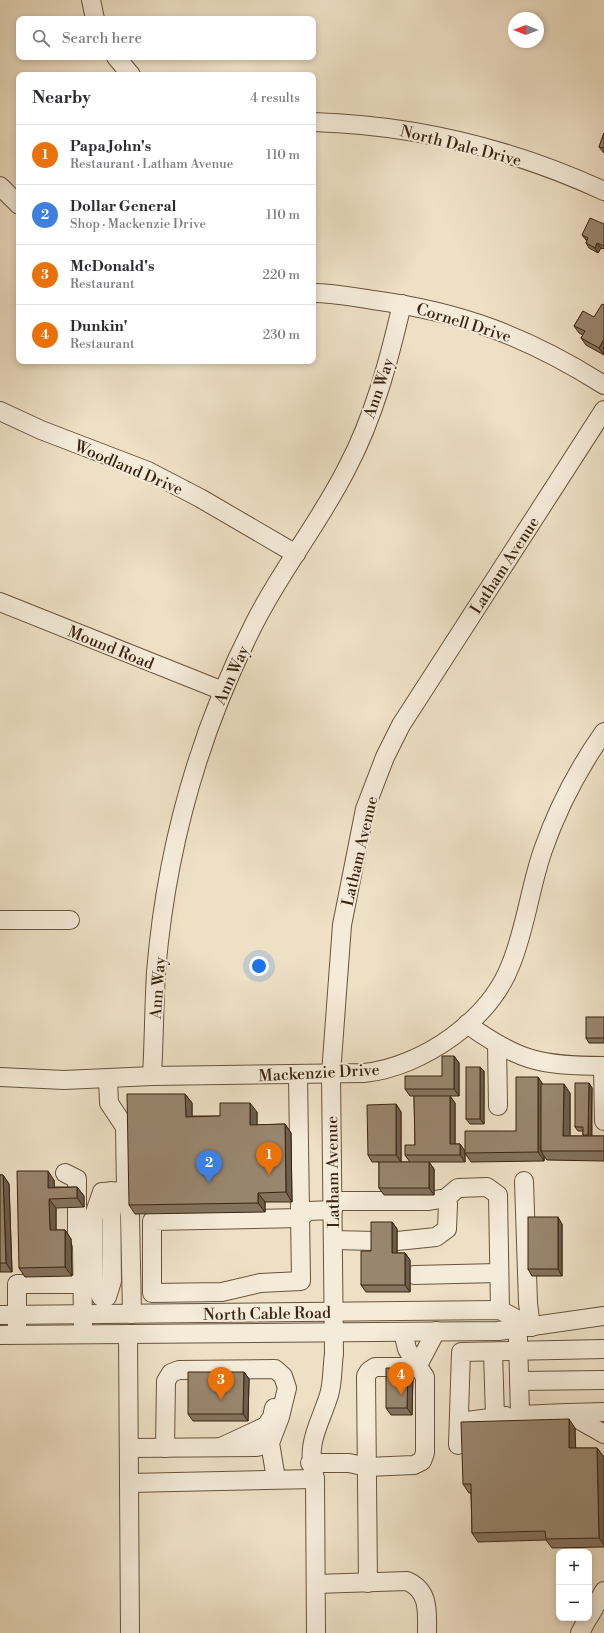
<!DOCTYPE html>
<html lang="en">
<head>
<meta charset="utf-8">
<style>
	:root { --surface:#fff; --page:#f2f2f3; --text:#2b2b33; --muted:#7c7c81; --line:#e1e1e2; --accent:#2563eb }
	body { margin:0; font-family:"Libre Bodoni",serif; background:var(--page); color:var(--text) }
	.controls { position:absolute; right:12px; bottom:12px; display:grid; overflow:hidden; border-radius:8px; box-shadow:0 2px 6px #0003 }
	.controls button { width:36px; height:36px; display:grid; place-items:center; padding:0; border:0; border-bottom:1px solid var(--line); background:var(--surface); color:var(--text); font:20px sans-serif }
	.compass { position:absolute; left:508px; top:12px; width:36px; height:36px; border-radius:50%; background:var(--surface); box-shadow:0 2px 6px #0003; rotate:270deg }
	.you { position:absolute; left:259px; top:966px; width:14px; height:14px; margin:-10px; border:3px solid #fff; border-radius:50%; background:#1a73e8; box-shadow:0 0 0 6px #1a73e833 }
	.badge { display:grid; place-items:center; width:26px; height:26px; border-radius:50%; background:var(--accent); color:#fff; font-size:13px; font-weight:700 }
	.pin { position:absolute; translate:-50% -33px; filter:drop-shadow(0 1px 2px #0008) }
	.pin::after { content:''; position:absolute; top:21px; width:14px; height:12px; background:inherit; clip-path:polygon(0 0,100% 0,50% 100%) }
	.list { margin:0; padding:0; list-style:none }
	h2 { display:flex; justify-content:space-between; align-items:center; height:52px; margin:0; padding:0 16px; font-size:17px }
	h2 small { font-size:13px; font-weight:400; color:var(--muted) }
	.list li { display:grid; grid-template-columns:26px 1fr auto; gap:12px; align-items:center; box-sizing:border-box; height:60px; padding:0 16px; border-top:1px solid var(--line) }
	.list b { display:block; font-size:15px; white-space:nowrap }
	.list p { margin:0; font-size:13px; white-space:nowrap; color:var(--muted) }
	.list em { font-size:13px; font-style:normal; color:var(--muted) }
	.icon { flex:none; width:22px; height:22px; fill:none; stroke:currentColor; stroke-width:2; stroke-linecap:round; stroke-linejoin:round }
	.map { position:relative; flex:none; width:604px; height:1633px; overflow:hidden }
	.search { position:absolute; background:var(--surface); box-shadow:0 2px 6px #0003; left:16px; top:16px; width:300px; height:44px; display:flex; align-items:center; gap:10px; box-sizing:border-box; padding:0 14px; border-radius:8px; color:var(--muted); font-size:15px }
	.panel { position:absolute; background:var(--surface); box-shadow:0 2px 6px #0003; left:16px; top:72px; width:300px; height:292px; border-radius:8px }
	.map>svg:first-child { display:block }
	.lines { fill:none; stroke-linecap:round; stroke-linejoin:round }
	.minor-casing { stroke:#69533c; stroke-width:20 }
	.minor { stroke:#f4ebd9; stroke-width:18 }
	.wall { fill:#84735f; stroke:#3d240f }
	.shaded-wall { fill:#6b5e4d; stroke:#3d240f }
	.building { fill:#99866e; stroke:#3d240f }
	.labels { text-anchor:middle; stroke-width:4; stroke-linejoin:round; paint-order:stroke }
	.street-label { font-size:16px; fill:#3d240f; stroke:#f4ebd9 }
</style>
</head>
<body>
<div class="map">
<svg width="604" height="1633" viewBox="0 0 604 1633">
	<rect width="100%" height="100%" fill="#eee0c5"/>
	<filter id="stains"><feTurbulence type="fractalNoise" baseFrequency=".005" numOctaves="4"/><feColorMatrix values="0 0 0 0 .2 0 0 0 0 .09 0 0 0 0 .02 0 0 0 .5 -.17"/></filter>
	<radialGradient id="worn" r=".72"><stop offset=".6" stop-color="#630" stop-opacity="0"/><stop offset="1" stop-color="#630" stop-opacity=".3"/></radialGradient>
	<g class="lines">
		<g class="minor-casing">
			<g id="minor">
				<path d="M91 0 95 19"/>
				<path d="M116 57 131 75"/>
				<path d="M313 122C413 125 513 149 604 191"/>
				<path d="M0 186 19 205"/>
				<path d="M313 293C333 293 353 297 373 300 462 312 528 337 604 385"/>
				<path d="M0 411 41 430 148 471 200 498 296 554"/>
				<path d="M0 602 223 691"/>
				<path d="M0 920H70"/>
				<path d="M467 1024C518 1061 541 1066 604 1066"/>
				<path d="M497 1044 498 1106"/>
				<path d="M603 1066 604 1121"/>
				<path d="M298 1075 301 1281 260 1283 222 1292 152 1293V1221L300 1218 308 1211 333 1210"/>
				<path d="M152 1076C154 1041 154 1007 156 972 166 851 199 732 254 624 281 570 320 522 347 468 374 417 389 360 402 304"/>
				<path d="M0 1077 64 1080 152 1076 364 1073C422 1067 490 1020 511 964 526 927 530 887 543 850 558 807 578 769 604 732"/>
				<path d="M108 1079 109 1103 125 1127 126 1191 130 1216 132 1314"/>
				<path d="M65 1173 77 1179V1232L82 1245 83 1326"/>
				<path d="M524 1181 528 1303 531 1327"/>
				<path d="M333 1201H429L446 1198 458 1188 487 1187 498 1195 500 1310"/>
				<path d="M333 1240 376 1241"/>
				<path d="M397 1241 436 1237 447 1229 448 1204 446 1198"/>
				<path d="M414 1275 498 1273"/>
				<path d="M101 1297 94 1281 93 1218 102 1192 126 1191"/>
				<path d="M107 1297 112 1281 111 1191"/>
				<path d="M0 1315 500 1310 531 1327"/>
				<path d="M17 1326V1284H82"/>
				<path d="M128 1334 130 1633"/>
				<path d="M0 1335 498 1331 604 1316"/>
				<path d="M518 1338 520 1415 567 1413 604 1434"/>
				<path d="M493 1352 495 1417"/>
				<path d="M417 1367 436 1331"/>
				<path d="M519 1381 604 1380"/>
				<path d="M568 1413 604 1412"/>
				<path d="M459 1422 506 1416"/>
				<path d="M458 1445 461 1352 604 1349"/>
				<path d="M221 1447 266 1426 272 1417 274 1408"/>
				<path d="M129 1448 257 1447 270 1443"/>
				<path d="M165 1448 166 1381 171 1373 179 1370 275 1369 283 1376 287 1388 280 1417 270 1443 276 1479"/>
				<path d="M310 1463H349L367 1467 414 1465 422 1461 425 1453V1377L407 1349 403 1332"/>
				<path d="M129 1483 315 1479"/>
				<path d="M368 1583 366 1376 369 1371 375 1367H417"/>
				<path d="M316 1584 407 1581C430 1591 427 1612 427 1633"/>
				<path d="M589 1617 604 1591"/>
				<path d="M316 1633 315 1479C305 1443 319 1427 329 1395 333 1382 332 1367 334 1354L331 1074 342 925 365 809 385 757 401 725 604 410"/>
				<path d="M580 1633 588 1618"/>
			</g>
		</g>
		<use href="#minor" class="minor"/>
	</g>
	<g class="wall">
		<path d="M604 133V153L599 147Z"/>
		<path d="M604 224V249L601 248 598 253 589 248 586 243 587 240H586L582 235Z"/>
		<path d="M583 311 604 355 586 345 581 338 583 335 579 333 574 326Z"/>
		<path d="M604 1017V1043H589L586 1038Z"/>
		<path d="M454 1056 459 1063V1096H450L455 1103V1144H460L465 1151 516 1131 538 1077 542 1084 570 1093V1136H584L583 1135V1131H578L575 1127 589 1083 592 1088V1136H604V1161L547 1160 544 1156V1161L471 1162 465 1153V1162H429L434 1169V1195H384L379 1188V1162H372L368 1155 396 1104 401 1112V1162H410L405 1155 415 1145 414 1096H410L405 1089 442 1076Z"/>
		<path d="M484 1071V1124H470L466 1119Z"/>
		<path d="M185 1094 192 1103V1116H220L257 1112V1125L285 1124 291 1133 292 1202H265V1212L135 1214 129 1205Z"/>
		<path d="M0 1175H3L9 1184 12 1272H0Z"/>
		<path d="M54 1180V1187H77L84 1196V1207L56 1208V1230H65L71 1239 72 1276 25 1277 19 1268Z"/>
		<path d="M392 1222 397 1229V1253H405L410 1260V1292H366L361 1285 371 1251Z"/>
		<path d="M562 1224V1276H532L528 1269Z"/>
		<path d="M244 1372 249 1379 248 1421H193L188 1414Z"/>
		<path d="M413 1375 412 1415H391L386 1408Z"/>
		<path d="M575 1428V1448H597L604 1457V1547L552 1548 546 1540 478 1542 472 1533 471 1493H469L463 1484Z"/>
	</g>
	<g class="shaded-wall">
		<path d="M597 243 601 248 598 253 595 248Z"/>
		<path d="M604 339V355L599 348Z"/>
		<path d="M454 1056 459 1063V1096L454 1089Z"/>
		<path d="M480 1067 484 1071V1124L480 1119Z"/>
		<path d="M538 1077 544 1086 541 1151 544 1156V1161L538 1152Z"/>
		<path d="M589 1083 592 1088 591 1140 588 1135Z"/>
		<path d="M564 1084 570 1093V1145L563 1136Z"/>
		<path d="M185 1094 192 1103V1126L186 1117Z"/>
		<path d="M450 1096 455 1103V1151L450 1144Z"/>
		<path d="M250 1103 257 1112V1134L250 1125Z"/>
		<path d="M396 1104 401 1112V1162L396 1155Z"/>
		<path d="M285 1124 291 1133 292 1202 286 1192Z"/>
		<path d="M460 1144 465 1151V1162L460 1155Z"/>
		<path d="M429 1162 434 1169V1195L429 1188Z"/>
		<path d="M48 1171 54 1180 55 1197 48 1188Z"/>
		<path d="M3 1175 9 1184 12 1272 6 1263Z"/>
		<path d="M77 1187 84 1196V1207L77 1198Z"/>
		<path d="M258 1193 265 1202V1212L258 1203Z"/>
		<path d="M49 1199 56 1208V1240L50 1230Z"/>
		<path d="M558 1217 562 1224V1276L558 1269Z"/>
		<path d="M392 1222 397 1229V1260L392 1253Z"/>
		<path d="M65 1230 71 1239 72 1276 65 1267Z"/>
		<path d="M405 1253 410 1260V1292L405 1285Z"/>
		<path d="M408 1368 413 1375 412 1415 407 1408Z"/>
		<path d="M244 1372 249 1379 248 1421 243 1414Z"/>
		<path d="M569 1419 575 1428 576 1457 569 1448Z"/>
		<path d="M597 1448 604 1457V1545L599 1538Z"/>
	</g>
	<g class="building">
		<path d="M604 133V148L599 147Z"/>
		<path d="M590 218 604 224V246L597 243 595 248 586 243 588 238 582 235Z"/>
		<path d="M602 304 604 305V339L599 348 581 338 585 331 574 326 583 311 594 317Z"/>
		<rect x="586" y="1017" width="18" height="21"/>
		<path d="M442 1056H454V1089H405V1076H442Z"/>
		<rect x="466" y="1067" width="14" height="52"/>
		<path d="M516 1077H538V1152L465 1153V1131H516Z"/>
		<path d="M575 1083H589L588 1135H583V1127H575Z"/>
		<path d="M541 1084H564L563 1136H604V1151H541Z"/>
		<path d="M127 1094H185L186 1117 220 1116V1103H250V1125L285 1124 286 1192 258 1193V1203L129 1205Z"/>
		<path d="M414 1096H450V1144H460V1155H405V1145H415Z"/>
		<path d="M396 1104V1155H368L367 1105Z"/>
		<rect x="379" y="1162" width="50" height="26"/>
		<path d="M17 1171H48V1188L77 1187V1198L49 1199 50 1230H65V1267L19 1268Z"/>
		<path d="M0 1175H3L6 1263H0Z"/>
		<rect x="528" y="1217" width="30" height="52"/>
		<path d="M371 1222H392V1253H405V1285H361V1251H371Z"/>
		<path d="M386 1368H408L407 1408H386Z"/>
		<path d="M188 1372H244L243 1414H188Z"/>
		<path d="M569 1419V1448H597L599 1538 546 1539 545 1531 472 1533 471 1484H463L461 1422Z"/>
	</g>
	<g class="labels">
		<g class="street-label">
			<text transform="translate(461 145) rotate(14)" y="6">North Dale Drive</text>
			<text transform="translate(464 322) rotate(17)" y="6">Cornell Drive</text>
			<text transform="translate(378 388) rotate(-71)" y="6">Ann Way</text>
			<text transform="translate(129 467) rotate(23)" y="6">Woodland Drive</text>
			<text transform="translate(504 565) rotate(-57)" y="6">Latham Avenue</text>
			<text transform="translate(111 647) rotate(22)" y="6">Mound Road</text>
			<text transform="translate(231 675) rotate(-66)" y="6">Ann Way</text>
			<text transform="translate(359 851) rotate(-77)" y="6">Latham Avenue</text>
			<text transform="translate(157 988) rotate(-86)" y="6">Ann Way</text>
			<text transform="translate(319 1072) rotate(-3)" y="6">Mackenzie Drive</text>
			<text transform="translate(332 1172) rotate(-91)" y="6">Latham Avenue</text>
			<text transform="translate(267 1313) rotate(-1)" y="6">North Cable Road</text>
		</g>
	</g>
	<rect width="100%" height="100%" filter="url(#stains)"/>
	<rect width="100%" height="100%" fill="url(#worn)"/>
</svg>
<div class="controls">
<button>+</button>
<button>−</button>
</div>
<svg class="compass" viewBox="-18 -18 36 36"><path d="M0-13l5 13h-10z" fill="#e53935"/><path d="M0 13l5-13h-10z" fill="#7c7c81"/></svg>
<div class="you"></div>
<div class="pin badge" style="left:269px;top:1175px;background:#e8710a">1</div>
<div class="pin badge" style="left:209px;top:1183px;background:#3f7fe0">2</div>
<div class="pin badge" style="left:221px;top:1400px;background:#e8710a">3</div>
<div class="pin badge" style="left:401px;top:1395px;background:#e8710a">4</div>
<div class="search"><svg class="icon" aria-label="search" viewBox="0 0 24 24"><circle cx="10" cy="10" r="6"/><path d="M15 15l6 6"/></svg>Search here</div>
<section class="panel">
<h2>Nearby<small>4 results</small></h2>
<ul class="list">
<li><span class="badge" style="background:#e8710a">1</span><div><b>Papa John's</b><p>Restaurant · Latham Avenue</p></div><em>110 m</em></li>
<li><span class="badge" style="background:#3f7fe0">2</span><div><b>Dollar General</b><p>Shop · Mackenzie Drive</p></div><em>110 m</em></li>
<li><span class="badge" style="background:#e8710a">3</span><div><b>McDonald's</b><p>Restaurant</p></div><em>220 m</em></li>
<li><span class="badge" style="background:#e8710a">4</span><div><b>Dunkin'</b><p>Restaurant</p></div><em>230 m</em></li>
</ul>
</section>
</div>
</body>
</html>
